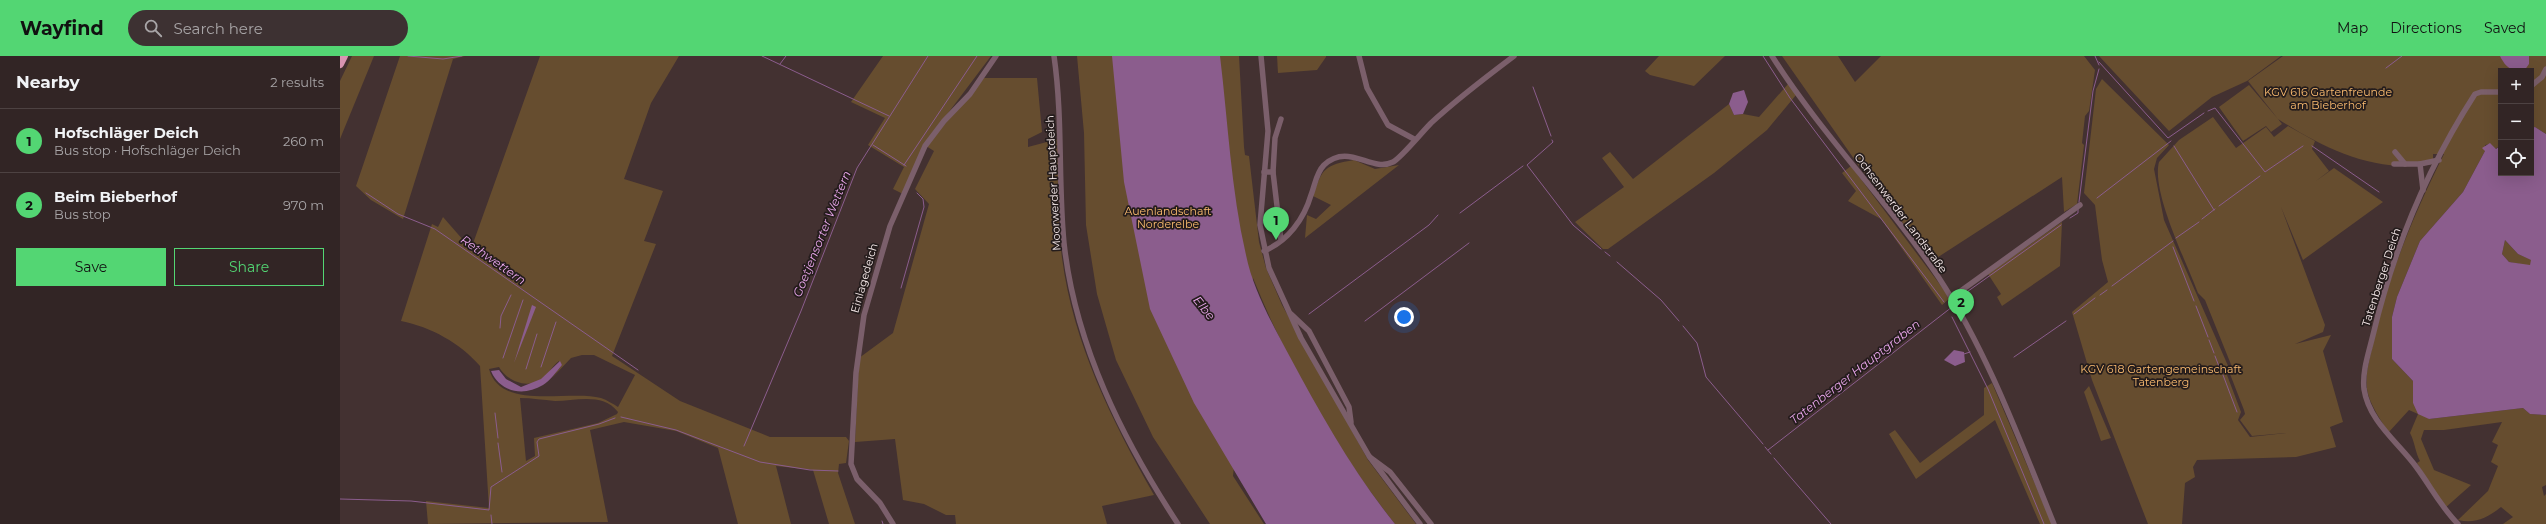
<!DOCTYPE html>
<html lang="en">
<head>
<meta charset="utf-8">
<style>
	:root { --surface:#322525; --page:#3d3132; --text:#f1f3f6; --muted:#a8a5a7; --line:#4d4242; --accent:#53d673 }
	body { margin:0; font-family:Montserrat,sans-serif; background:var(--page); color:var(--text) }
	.controls { position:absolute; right:12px; top:12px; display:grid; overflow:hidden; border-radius:0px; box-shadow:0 4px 16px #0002 }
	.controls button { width:36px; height:36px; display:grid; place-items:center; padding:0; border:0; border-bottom:1px solid var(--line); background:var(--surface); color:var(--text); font:20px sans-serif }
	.you { position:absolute; left:1064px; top:261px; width:14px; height:14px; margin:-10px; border:3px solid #fff; border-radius:50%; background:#1a73e8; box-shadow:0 0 0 6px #1a73e833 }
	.badge { display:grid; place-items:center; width:26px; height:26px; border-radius:50%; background:var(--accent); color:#111; font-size:13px; font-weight:700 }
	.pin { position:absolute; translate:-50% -33px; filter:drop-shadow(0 1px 2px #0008) }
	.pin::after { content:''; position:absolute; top:21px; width:14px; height:12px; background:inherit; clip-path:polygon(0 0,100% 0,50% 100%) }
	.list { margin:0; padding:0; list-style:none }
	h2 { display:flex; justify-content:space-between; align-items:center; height:52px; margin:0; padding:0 16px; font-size:17px }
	h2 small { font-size:13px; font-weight:400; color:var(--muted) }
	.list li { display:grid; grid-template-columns:26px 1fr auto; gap:12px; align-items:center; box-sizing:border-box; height:64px; padding:0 16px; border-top:1px solid var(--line) }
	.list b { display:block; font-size:15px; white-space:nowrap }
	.list p { margin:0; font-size:13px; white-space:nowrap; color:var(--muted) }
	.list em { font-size:13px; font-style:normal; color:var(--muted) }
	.actions { display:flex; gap:8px; padding:12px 16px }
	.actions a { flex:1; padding:9px 0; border:1px solid var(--accent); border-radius:0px; text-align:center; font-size:14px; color:var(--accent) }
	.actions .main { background:var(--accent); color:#111 }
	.icon { flex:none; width:22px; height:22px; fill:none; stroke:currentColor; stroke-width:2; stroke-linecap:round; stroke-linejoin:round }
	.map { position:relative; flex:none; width:2206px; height:468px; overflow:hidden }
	header { display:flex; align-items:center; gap:24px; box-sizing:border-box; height:56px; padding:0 20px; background:var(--accent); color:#111 }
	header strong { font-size:19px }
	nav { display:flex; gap:22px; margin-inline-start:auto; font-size:14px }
	.search { width:280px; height:36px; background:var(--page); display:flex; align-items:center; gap:10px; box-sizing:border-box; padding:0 14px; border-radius:22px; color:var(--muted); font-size:15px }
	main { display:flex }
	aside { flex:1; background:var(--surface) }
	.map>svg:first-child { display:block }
	.green { fill:#664d2f; fill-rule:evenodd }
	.water { fill:#8b5d8d; fill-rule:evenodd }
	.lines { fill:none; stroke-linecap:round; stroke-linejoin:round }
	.stream { stroke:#8b5d8d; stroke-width:1 }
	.minor { stroke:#7b5f6b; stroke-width:5.5 }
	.highway { stroke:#d894b2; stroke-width:8 }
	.labels { text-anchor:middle; stroke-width:3.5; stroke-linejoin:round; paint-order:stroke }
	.park-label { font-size:11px; fill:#fdbd70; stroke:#241c1c }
	.street-label { font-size:11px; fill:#f8ebeb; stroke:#241c1c }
	.water-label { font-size:12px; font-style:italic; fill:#e8a5ea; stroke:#241c1c }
</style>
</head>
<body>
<header>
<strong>Wayfind</strong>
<div class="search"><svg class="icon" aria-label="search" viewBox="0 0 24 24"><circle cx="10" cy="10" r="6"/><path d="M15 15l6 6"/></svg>Search here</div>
<nav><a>Map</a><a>Directions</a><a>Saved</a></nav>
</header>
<main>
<aside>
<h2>Nearby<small>2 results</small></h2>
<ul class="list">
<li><span class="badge">1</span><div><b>Hofschläger Deich</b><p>Bus stop · Hofschläger Deich</p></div><em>260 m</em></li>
<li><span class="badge">2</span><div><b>Beim Bieberhof</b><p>Bus stop</p></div><em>970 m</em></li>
</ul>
<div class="actions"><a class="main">Save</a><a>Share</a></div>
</aside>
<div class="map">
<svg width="2206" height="468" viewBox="0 0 2206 468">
	<rect width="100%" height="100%" fill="#433131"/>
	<g class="green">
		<path d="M12 0H34L0 83V25Z"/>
		<path d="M60 0H125L113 3 63 163 31 144 16 130Z"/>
		<path d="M200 0H339L311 47 284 123 323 135 304 185 316 188 272 300 340 345 430 381H506L509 385 506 407 499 408 498 417 515 468H489L473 414 436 410 451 468H398L378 392 336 375 284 366 250 374 268 466 88 468 86 445 149 452 140 310C120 287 91 271 61 265L92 168 98 171 103 161 131 193ZM242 299H254L295 319 278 351C273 348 267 344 261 342 229 333 161 356 149 313L159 311C168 326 187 333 202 323 209 318 212 310 219 305L222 309 212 322 231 302ZM180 342C192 342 203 344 215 345 235 345 263 336 278 356L277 358 258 367 194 382 195 400 186 405Z"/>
		<path d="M543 0H651L584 89 563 138 553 133 564 111 528 89 545 62 511 46Z"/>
		<path d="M737 0H899L904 91 905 99 909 100 919 186 926 212 942 249 1028 404 1076 468H1055C997 395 948 309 913 222L893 420 924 468H870L813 381 776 304 757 238 746 169 744 77Z"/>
		<path d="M937 0H986V1L977 14 938 17Z"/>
		<path d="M1319 0H1385L1354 30 1310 19 1305 15Z"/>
		<path d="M1442 0H1498L1515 26 1541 0H1744L1755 14 1749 55 1745 60 1742 87 1744 89 1737 148 1724 156 1722 121 1592 205 1519 110Z"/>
		<path d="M1759 0H1941L1907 25 1872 41 1829 75Z"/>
		<path d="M1943 0H2206V78L2195 71 2191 72V15H2161V89L2155 93 2150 88 2145 89V95L2123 136 2080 185 2057 241 2052 261V303L2073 325V347L2089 363 2183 352 2190 358 2206 359V429L2202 431 2204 440 2206 438V468H2163L2173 461 2161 451C2147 462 2135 468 2118 464L2148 435 2158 410 2151 406 2158 389 2152 386 2162 366 2104 374H2084L2081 383 2094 414 2131 429 2105 452 2077 407 2080 405C2075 396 2075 386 2070 377L2078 358 2069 354 2048 377C2041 363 2029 348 2027 333 2025 318 2030 302 2033 288 2047 222 2074 158 2104 98H2093V108C2036 118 1984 93 1938 63L1942 68 1931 76 1926 70 1903 85 1879 51 1909 29 1938 63 1908 25Z"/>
		<path d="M644 22H697L702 76 688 83V91L718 83C718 123 717 163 722 202 733 287 772 365 814 439L762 450 767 468H616L615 459H606L584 448 563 444 555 383 515 386 519 302 553 277 589 148 575 133 594 95 586 90Z"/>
		<path d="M1762 23 1829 89 1817 102 1814 113 1824 164 1889 312 1887 319 1901 356 1898 364 1910 381 1946 377 1912 380 1900 364 1905 358 1904 354 1890 318 1892 311 1865 244 1858 237C1847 207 1811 136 1819 106L1839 84 1873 61 1896 92 1926 71 1934 81 1948 70 1975 85 1972 93 1989 115 1976 125 1994 112 2043 146 1963 204 1941 151 1985 269 1983 276 1955 288 1991 279 1983 295 2003 366 1990 371 1996 391 1956 401 1857 404 1853 411 1855 421 1845 427 1842 468H1808L1752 324 1732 256 1768 226 1762 204 1755 149 1744 137 1756 33Z"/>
		<path d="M1448 28 1456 39 1427 74 1374 117 1268 193H1263L1235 166 1284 131 1262 102 1270 96 1293 123 1389 48 1394 59 1403 58 1419 61Z"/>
		<path d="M1014 104 1035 113 1059 109 965 182 967 159 976 163 991 149 973 140C982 112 985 109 1014 104Z"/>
		<path d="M1511 110 1610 242 1602 249 1541 163 1508 145 1516 135 1502 117Z"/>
		<path d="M1722 166 1720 210 1662 250 1657 241 1661 238 1648 218Z"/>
		<path d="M2165 184 2178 198 2192 204 2190 210 2169 206 2162 198Z"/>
		<path d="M1652 327 1712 468H1700L1655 364 1576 423 1549 378 1555 374 1580 407 1644 359V332Z"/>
		<path d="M1749 330 1771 382 1761 385 1744 336Z"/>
	</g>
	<g class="water">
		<path d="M772 0H880C888 66 891 134 906 199 913 234 933 269 950 301 981 359 1014 417 1055 468H926L854 347 810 253 784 126Z"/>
		<path d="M2160 0H2189V8L2184 15C2171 15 2166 12 2160 0Z"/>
		<path d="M1404 34 1408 46 1403 58 1394 59 1389 48 1393 37Z"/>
		<path d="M2195 71 2206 78V359L2190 358 2183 352 2089 363 2078 358 2073 347V325L2052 303V261L2057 241 2080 185 2123 136 2145 95 2142 92 2150 87 2156 93 2161 89V117H2191V72ZM2165 184 2178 198 2191 204 2190 209 2169 206 2162 198Z"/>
		<path d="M192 249 196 251 174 307Z"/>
		<path d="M1614 294 1624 296 1625 306 1615 310 1604 304Z"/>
		<path d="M220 305 222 309C216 316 211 324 203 329 183 341 160 336 151 315L159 314 166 323 181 331 201 323Z"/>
	</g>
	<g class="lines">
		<g class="stream">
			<path d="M68 0 103 3 122 0"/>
			<path d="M422 0 549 60"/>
			<path d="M1423 0 1450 42 1604 246"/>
			<path d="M1755 0 1759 9"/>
			<path d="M1759 6 1828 82 1864 57"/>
			<path d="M440 8 446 0"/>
			<path d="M2046 12 2062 0"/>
			<path d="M1193 31 1211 80"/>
			<path d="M1868 55 1875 52 1925 116 1963 90"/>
			<path d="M1212 84 1213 86 1187 109 1233 169 1261 193"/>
			<path d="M533 89 566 110"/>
			<path d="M1834 90 1874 154"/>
			<path d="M1972 90 2039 136"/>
			<path d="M564 109 637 0"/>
			<path d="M26 137 58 158 95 173 298 314"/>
			<path d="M1757 142 1831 85"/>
			<path d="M1739 146 1753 35 1759 13"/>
			<path d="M1879 150 1920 120"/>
			<path d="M1120 157 1183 110"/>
			<path d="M1730 162 1738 157V153"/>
			<path d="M1862 163 1875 153"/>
			<path d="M1836 182 1859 166"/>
			<path d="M1833 191 1854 245"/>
			<path d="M1265 196 1270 200"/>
			<path d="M1277 206 1321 244 1339 265"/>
			<path d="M1772 230 1833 185"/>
			<path d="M561 232 584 151 583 143 577 137"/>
			<path d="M1760 239 1767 234"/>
			<path d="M1617 243 1721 169"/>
			<path d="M1856 250 1868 281"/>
			<path d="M969 258 1089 169 1098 159"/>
			<path d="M1734 258 1755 242"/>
			<path d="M1612 261 1648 333 1704 468"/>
			<path d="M1025 265 1129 187"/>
			<path d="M1343 270 1357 287 1366 321 1423 388"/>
			<path d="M160 272 161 260 171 239"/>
			<path d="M1869 284 1874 297"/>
			<path d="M1624 298 1630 296"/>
			<path d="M1875 300 1880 313"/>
			<path d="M1674 301 1726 265"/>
			<path d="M163 302 183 244"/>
			<path d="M201 311 216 266"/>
			<path d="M186 313 197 278"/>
			<path d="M1883 319 1897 356"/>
			<path d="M155 357 158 382"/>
			<path d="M281 361 336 374 420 406 470 414 498 415"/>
			<path d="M158 387 162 416"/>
			<path d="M404 390 461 255 517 112 588 0"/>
			<path d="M1425 391 1431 398"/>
			<path d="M1428 394 1612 251"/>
			<path d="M1434 402 1491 468"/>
			<path d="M0 443 71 445 149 454 151 431 199 400 197 386 199 383 259 368 275 362"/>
			<path d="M151 459 152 468"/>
			<path d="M542 465 543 468"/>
		</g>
		<g class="minor">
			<path d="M714 0C723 62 718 125 724 187 735 289 783 384 838 468"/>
			<path d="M921 0 928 75 920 169 929 212 961 282 1029 400 1080 468"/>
			<path d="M1019 0 1027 32 1048 69 1074 83"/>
			<path d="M1432 0C1481 78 1548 145 1599 222 1648 297 1680 385 1714 468"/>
			<path d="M2191 30 2202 21 2206 13"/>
			<path d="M2055 96 2065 108H2080L2099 104"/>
			<path d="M2054 108H2065"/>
			<path d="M2080 108 2083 134"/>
			<path d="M924 116H933L941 184"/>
			<path d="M933 116 935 82 941 63"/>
			<path d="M924 195C948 185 964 163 971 139 975 129 976 117 984 109 1009 86 1031 117 1053 106 1061 102 1083 75 1091 67 1117 43 1146 21 1174 0"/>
			<path d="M1611 242 1740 149"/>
			<path d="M951 258 969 275 1009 351 1011 366"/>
			<path d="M1031 402 1050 416 1091 468"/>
			<path d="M553 468 540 447 517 423 511 408 516 317 524 259 550 170 585 90 604 65 630 38 656 0"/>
			<path d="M2118 468C2101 451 2091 431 2077 412 2059 387 2029 366 2024 333 2022 315 2029 296 2033 279 2053 195 2088 111 2135 38L2141 36H2161"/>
		</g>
		<path class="highway" d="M0 8 4 0"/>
	</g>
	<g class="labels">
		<g class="park-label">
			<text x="1988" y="40">KGV 616 Gartenfreunde<tspan x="1988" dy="13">am Bieberhof</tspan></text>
			<text x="828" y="159">Auenlandschaft<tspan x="828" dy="13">Norderelbe</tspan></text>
			<text x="1821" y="317">KGV 618 Gartengemeinschaft<tspan x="1821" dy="13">Tatenberg</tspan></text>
		</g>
		<g class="street-label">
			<text transform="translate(713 127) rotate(-93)" y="4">Moorwerder Hauptdeich</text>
			<text transform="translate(1561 157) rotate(53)" y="4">Ochsenwerder Landstraße</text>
			<text transform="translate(2041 221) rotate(-72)" y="4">Tatenberger Deich</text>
			<text transform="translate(524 222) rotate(-74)" y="4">Einlagedeich</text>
		</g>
		<g class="water-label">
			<text transform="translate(482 178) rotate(-68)" y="4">Goetjensorter Wettern</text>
			<text transform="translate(153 204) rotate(35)" y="4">Rethwettern</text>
			<text transform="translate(864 252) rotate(51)" y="4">Elbe</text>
			<text transform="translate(1515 316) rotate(-38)" y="4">Tatenberger Hauptgraben</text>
		</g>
	</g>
</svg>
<div class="controls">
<button>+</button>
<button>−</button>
<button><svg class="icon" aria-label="locate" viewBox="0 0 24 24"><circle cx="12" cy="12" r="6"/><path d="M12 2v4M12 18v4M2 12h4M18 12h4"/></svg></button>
</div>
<div class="you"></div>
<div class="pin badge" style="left:936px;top:184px">1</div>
<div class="pin badge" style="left:1621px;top:266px">2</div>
</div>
</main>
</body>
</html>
